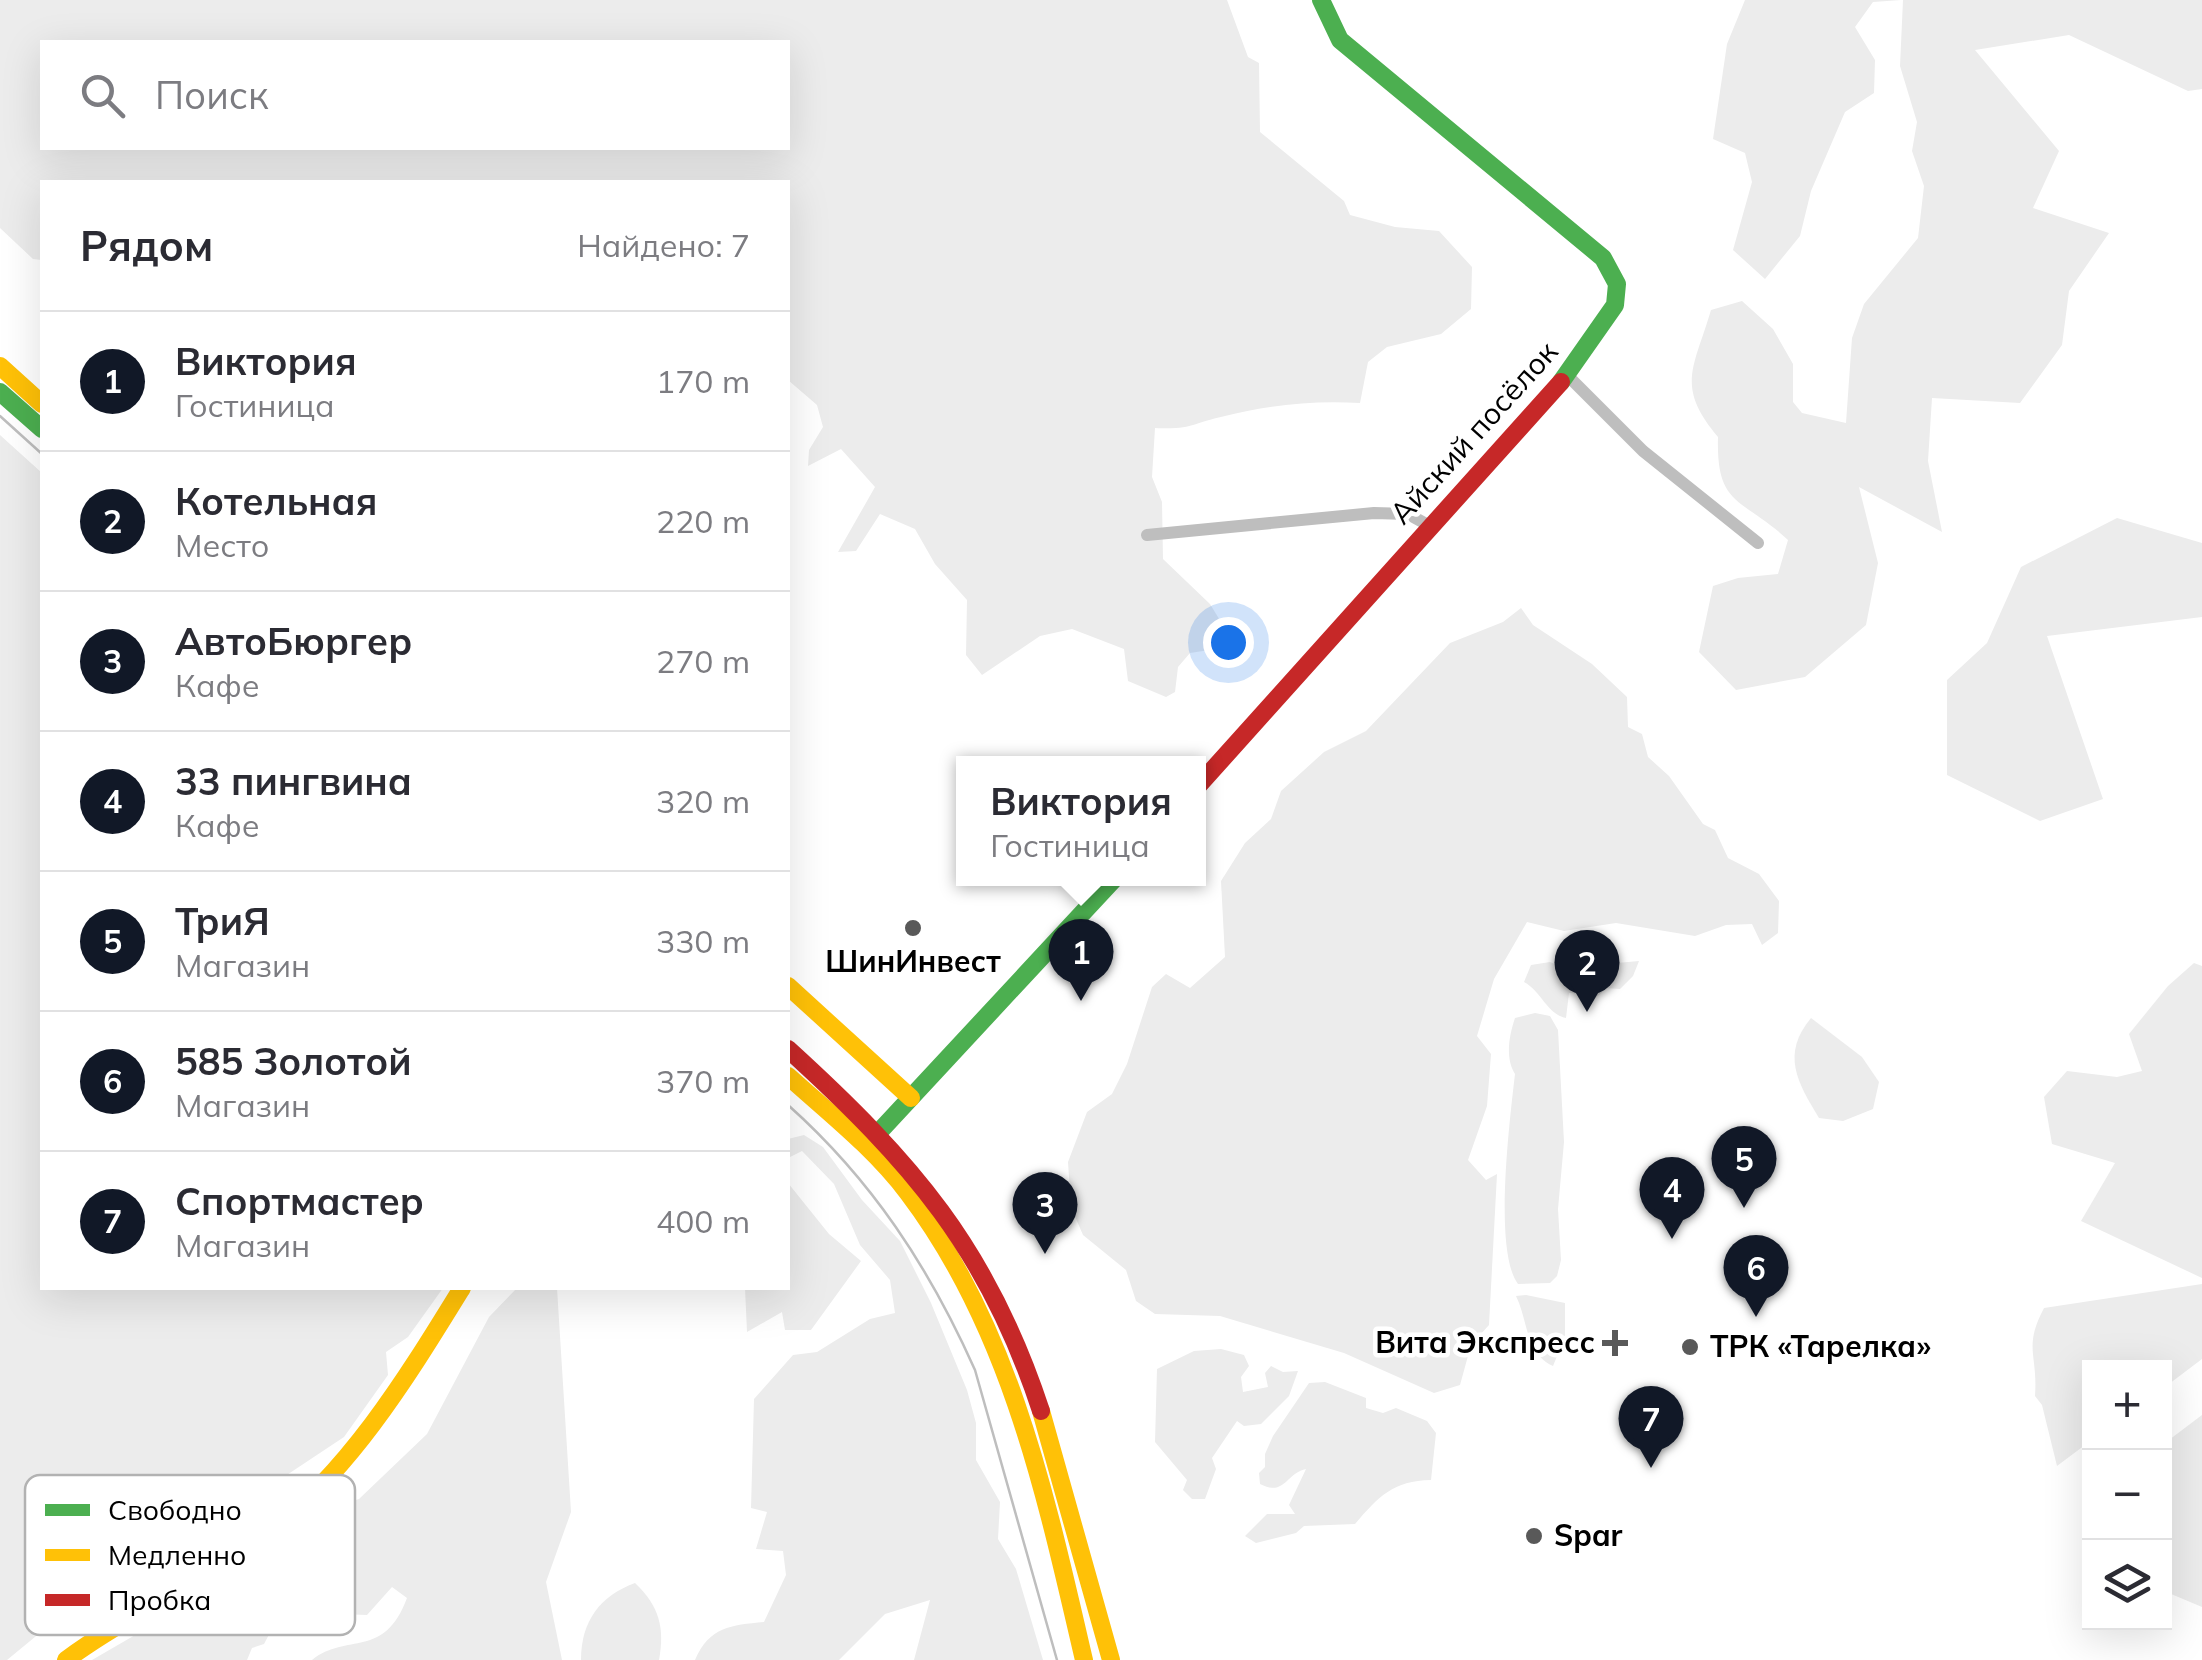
<!DOCTYPE html>
<html lang="ru">
<head>
<meta charset="utf-8">
<style>
	:root { --surface:#fff; --page:#f7f7f7; --text:#2b2b33; --muted:#7c7c81; --line:#e1e1e2; --accent:#111827 }
	body { margin:0; font-family:Mulish,sans-serif; background:var(--page); color:var(--text) }
	.controls { position:absolute; right:30px; bottom:30px; display:grid; overflow:hidden; border-radius:0px; box-shadow:0 10px 40px #0002 }
	.controls button { width:90px; height:90px; display:grid; place-items:center; padding:0; border:0; border-bottom:2px solid var(--line); background:var(--surface); color:var(--text); font:50px sans-serif }
	.you { position:absolute; left:1228px; top:642px; width:35px; height:35px; margin:-25px; border:8px solid #fff; border-radius:50%; background:#1a73e8; box-shadow:0 0 0 15px #1a73e833 }
	.badge { display:grid; place-items:center; width:65px; height:65px; border-radius:50%; background:var(--accent); color:#fff; font-size:32px; font-weight:700 }
	.pin { position:absolute; translate:-50% -82px; filter:drop-shadow(0 2px 5px #0008) }
	.pin::after { content:''; position:absolute; top:52px; width:35px; height:30px; background:inherit; clip-path:polygon(0 0,100% 0,50% 100%) }
	.popup { position:absolute; left:956px; top:756px; width:250px; height:130px; box-sizing:border-box; display:grid; place-content:center; border-radius:0px; background:var(--surface); filter:drop-shadow(0 2px 8px #0005); font-size:32px; white-space:nowrap; color:var(--muted) }
	.popup b { font-size:38px; color:var(--text) }
	.popup::after { content:''; position:absolute; left:50%; top:100%; margin-left:-20px; border:20px solid transparent; border-top-color:var(--surface) }
	.list { margin:0; padding:0; list-style:none }
	h2 { display:flex; justify-content:space-between; align-items:center; height:130px; margin:0; padding:0 40px; font-size:42px }
	h2 small { font-size:32px; font-weight:400; color:var(--muted) }
	.list li { display:grid; grid-template-columns:65px 1fr auto; gap:30px; align-items:center; box-sizing:border-box; height:140px; padding:0 40px; border-top:2px solid var(--line) }
	.list b { display:block; font-size:38px; white-space:nowrap }
	.list p { margin:0; font-size:32px; white-space:nowrap; color:var(--muted) }
	.list em { font-size:32px; font-style:normal; color:var(--muted) }
	.icon { flex:none; width:55px; height:55px; fill:none; stroke:currentColor; stroke-width:2; stroke-linecap:round; stroke-linejoin:round }
	.map { position:relative; flex:none; width:2202px; height:1660px; overflow:hidden }
	.search { position:absolute; background:var(--surface); box-shadow:0 10px 40px #0002; left:40px; top:40px; width:750px; height:110px; display:flex; align-items:center; gap:25px; box-sizing:border-box; padding:0 35px; border-radius:0px; color:var(--muted); font-size:38px }
	.panel { position:absolute; background:var(--surface); box-shadow:0 10px 40px #0002; left:40px; top:180px; width:750px; height:1110px; border-radius:0px }
	.map>svg:first-child { display:block }
	.green { fill:#ececec; fill-rule:evenodd }
	.lines { fill:none; stroke-linecap:round; stroke-linejoin:round }
	.street { stroke:#bebebe; stroke-width:12 }
	.fast { stroke:#4caf50; stroke-width:18 }
	.slow { stroke:#ffc107; stroke-width:18 }
	.jam { stroke:#c62828; stroke-width:18 }
	.tram { stroke:#bebebe; stroke-width:2.5 }
	.poi-dot { fill:#595959; stroke:#fff; stroke-width:4 }
	.labels { text-anchor:middle; stroke-width:9; stroke-linejoin:round; paint-order:stroke }
	.street-label { font-size:30px; fill:#000; stroke:#fff }
	.poi-label { font-size:30px; font-weight:bold; fill:#000; stroke:#fff; text-anchor:start }
	.key { fill:#fff; stroke:#b2b2b2; stroke-width:2.5 }
	.key-label { font-size:28px; fill:#000 }
</style>
</head>
<body>
<div class="map">
<svg width="2202" height="1660" viewBox="0 0 2202 1660">
	<rect width="100%" height="100%" fill="#fff"/>
	<g class="green">
		<path d="M0 0H1227L1248 57 1259 63 1260 132 1344 201 1350 215 1395 227 1439 231 1472 267 1471 309 1441 334 1387 347 1368 362 1360 403C1314 400 1270 405 1225 416 1192 423 1193 430 1155 428L1152 477 1162 502 1163 559 1210 604 1232 640 1216 649 1190 653 1178 667 1175 692 1166 697 1128 681 1124 649 1072 629 1040 636 982 675 966 655 967 600 935 564 915 529 880 514 856 551 838 552 875 487 841 449 808 466 809 450 823 427 817 405 788 380V182H42V260L33 259 0 228ZM42 42H788V148H42Z"/>
		<path d="M1745 0H1901L1873 2 1855 27 1875 60 1874 93 1845 112 1811 191 1800 236 1765 279 1733 250 1752 182 1745 153 1713 139 1727 44Z"/>
		<path d="M1903 0H2202V89L2188 91 2069 35 1975 50 2059 151 2033 208 2109 233 2069 291 2062 345 2020 403 1932 398 1928 461 1942 532 1859 487 1878 563 1866 625 1805 677 1736 690 1699 652 1713 586 1738 578 1778 574 1788 540C1742 497 1716 508 1718 437 1675 386 1694 368 1711 310L1742 301 1773 329 1793 364V402L1802 413 1846 423 1852 338 1864 304 1918 238 1924 186 1912 151 1917 122 1900 66Z"/>
		<path d="M0 435 42 473V1288H443L408 1337 386 1352 388 1375 344 1437 184 1543 75 1604 7 1660H0Z"/>
		<path d="M2117 518 2202 543V617L2047 636 2103 799 2040 821 1947 775V680L1987 643 2021 567Z"/>
		<path d="M1521 608 1533 625 1592 664 1627 697 1628 727 1642 734 1648 757 1669 776 1703 824 1715 830 1728 858 1759 874 1779 901 1778 933 1762 945 1752 924 1726 925 1695 936 1616 923 1564 931 1527 922 1494 979 1477 1036 1491 1054 1487 1106 1468 1160 1486 1180 1497 1174 1489 1325 1471 1345 1460 1385 1434 1393 1344 1353 1220 1316 1155 1314 1136 1301 1126 1270 1083 1235 1071 1207 1068 1162 1087 1112 1112 1094 1127 1064 1152 987 1166 974 1190 988 1225 957 1221 881 1245 843 1271 819 1281 791 1324 752 1366 731 1450 643 1503 622Z"/>
		<path d="M1612 950 1617 963 1639 961 1633 976 1620 989 1605 988C1593 1007 1585 992 1569 993L1566 1018C1547 1014 1541 991 1524 982L1531 965 1550 962 1562 967 1561 973 1582 963 1594 970 1599 957Z"/>
		<path d="M2194 963 2202 966V1278L2081 1221 2115 1163 2052 1144 2044 1097 2067 1071 2117 1077 2142 1071 2129 1034 2168 986Z"/>
		<path d="M1535 1013 1550 1016 1558 1030 1564 1142 1558 1209 1561 1260 1557 1276 1550 1283 1518 1284C1493 1251 1510 1118 1515 1074 1505 1058 1509 1036 1515 1018Z"/>
		<path d="M1811 1018 1862 1057 1879 1082 1873 1109 1843 1121 1819 1118C1797 1082 1781 1054 1811 1018Z"/>
		<path d="M804 1135 823 1147 862 1200 900 1241 931 1303 967 1390 976 1423V1460L1000 1502 998 1539 1016 1569 1043 1660H914L930 1600 885 1614 839 1660H695C709 1627 731 1625 764 1622L786 1575 783 1551 756 1549 767 1512 751 1508 754 1399 793 1355 817 1352 870 1319 895 1313 890 1280 860 1245 834 1184 802 1151 788 1158V1139Z"/>
		<path d="M788 1183 829 1234 861 1261 811 1330H785L782 1312 747 1332 745 1288H788Z"/>
		<path d="M2202 1284V1359L2165 1387 2164 1368H2090L2089 1442 2057 1466 2042 1405 2035 1396C2038 1354 2023 1348 2044 1308Z"/>
		<path d="M517 1288H557L571 1512 546 1582 562 1660H312C347 1632 384 1660 407 1598L392 1587 367 1615 339 1614 332 1631 312 1625 310 1584 290 1595 264 1644 252 1648 247 1660H92L211 1591 285 1541 311 1542 334 1507 359 1499 427 1434 489 1317Z"/>
		<path d="M1526 1295 1565 1303V1337L1553 1366C1525 1353 1528 1320 1516 1296Z"/>
		<path d="M1221 1349 1244 1355 1249 1366 1241 1377 1243 1392 1268 1387 1265 1373 1271 1366 1283 1372 1298 1371 1289 1396 1261 1424 1244 1426 1237 1421 1212 1458 1216 1469 1205 1499H1192L1183 1490 1187 1480 1155 1442 1157 1369 1194 1351Z"/>
		<path d="M1325 1382 1366 1398V1408L1383 1413 1396 1408 1427 1421 1436 1433 1431 1480C1393 1481 1379 1496 1355 1524L1304 1526 1296 1533 1256 1543 1245 1536 1267 1514H1295L1289 1505 1306 1469C1286 1473 1285 1497 1260 1484L1259 1473 1265 1467V1454L1273 1436 1309 1383Z"/>
		<path d="M2202 1415V1607L2164 1591 2165 1443Z"/>
		<path d="M635 1583C659 1606 665 1627 659 1660H581C581 1621 600 1596 635 1583Z"/>
	</g>
	<g class="lines">
		<g class="street">
			<path d="M1567 375 1643 451 1758 543"/>
			<path d="M1147 535 1374 513 1408 514 1428 525"/>
		</g>
		<g class="fast">
			<path d="M1321 0 1340 40 1603 258 1617 284 1615 305 1561 382"/>
			<path d="M0 392 42 429"/>
			<path d="M879 1132 1115 878"/>
		</g>
		<g class="slow">
			<path d="M0 366 42 404"/>
			<path d="M788 986 911 1098"/>
			<path d="M788 1076C829 1113 874 1148 908 1193 1011 1329 1046 1497 1084 1660"/>
			<path d="M1041 1411 1111 1660"/>
			<path d="M66 1660C128 1614 200 1584 262 1538 348 1474 406 1379 462 1288"/>
		</g>
		<g class="jam">
			<path d="M1198 786 1561 382"/>
			<path d="M788 1049C912 1162 988 1249 1041 1411"/>
		</g>
		<g class="tram">
			<path d="M0 416 42 454"/>
			<path d="M788 1105C872 1180 929 1267 975 1370L1057 1660"/>
		</g>
	</g>
	<g class="poi-dot">
		<circle cx="913" cy="928" r="10"/>
		<path d="M1610 1328h10v10h10v10h-10v10h-10v-10h-10v-10h10z"/>
		<circle cx="1690" cy="1347" r="10"/>
		<circle cx="1534" cy="1536" r="10"/>
	</g>
	<g class="labels">
		<g class="street-label">
			<text transform="translate(1474 433) rotate(-48)" y="10">Айский посёлок</text>
		</g>
		<g class="poi-label">
			<text x="913" y="972" text-anchor="middle">ШинИнвест</text>
			<text x="1595" y="1353" text-anchor="end">Вита Экспресс</text>
			<text x="1710" y="1357">ТРК «Тарелка»</text>
			<text x="1554" y="1546">Spar</text>
		</g>
	</g>
	<rect x="25" y="1475" width="330" height="160" rx="15" class="key"/>
	<rect x="45" y="1504" width="45" height="12" fill="#4caf50"/>
	<rect x="45" y="1549" width="45" height="12" fill="#ffc107"/>
	<rect x="45" y="1594" width="45" height="12" fill="#c62828"/>
	<g class="key-label">
		<text x="108" y="1520">Свободно</text>
		<text x="108" y="1565">Медленно</text>
		<text x="108" y="1610">Пробка</text>
	</g>
</svg>
<div class="controls">
<button>+</button>
<button>−</button>
<button><svg class="icon" aria-label="layers" viewBox="0 0 24 24"><path d="M12 4l9 5-9 5-9-5zM3 14l9 5 9-5"/></svg></button>
</div>
<div class="you"></div>
<div class="pin badge" style="left:1081px;top:1001px">1</div>
<div class="popup"><b>Виктория</b>Гостиница</div>
<div class="pin badge" style="left:1587px;top:1012px">2</div>
<div class="pin badge" style="left:1045px;top:1254px">3</div>
<div class="pin badge" style="left:1672px;top:1239px">4</div>
<div class="pin badge" style="left:1744px;top:1208px">5</div>
<div class="pin badge" style="left:1756px;top:1317px">6</div>
<div class="pin badge" style="left:1651px;top:1468px">7</div>
<div class="search"><svg class="icon" aria-label="search" viewBox="0 0 24 24"><circle cx="10" cy="10" r="6"/><path d="M15 15l6 6"/></svg>Поиск</div>
<section class="panel">
<h2>Рядом<small>Найдено: 7</small></h2>
<ul class="list">
<li><span class="badge">1</span><div><b>Виктория</b><p>Гостиница</p></div><em>170 m</em></li>
<li><span class="badge">2</span><div><b>Котельная</b><p>Место</p></div><em>220 m</em></li>
<li><span class="badge">3</span><div><b>АвтоБюргер</b><p>Кафе</p></div><em>270 m</em></li>
<li><span class="badge">4</span><div><b>33 пингвина</b><p>Кафе</p></div><em>320 m</em></li>
<li><span class="badge">5</span><div><b>ТриЯ</b><p>Магазин</p></div><em>330 m</em></li>
<li><span class="badge">6</span><div><b>585 Золотой</b><p>Магазин</p></div><em>370 m</em></li>
<li><span class="badge">7</span><div><b>Спортмастер</b><p>Магазин</p></div><em>400 m</em></li>
</ul>
</section>
</div>
</body>
</html>
